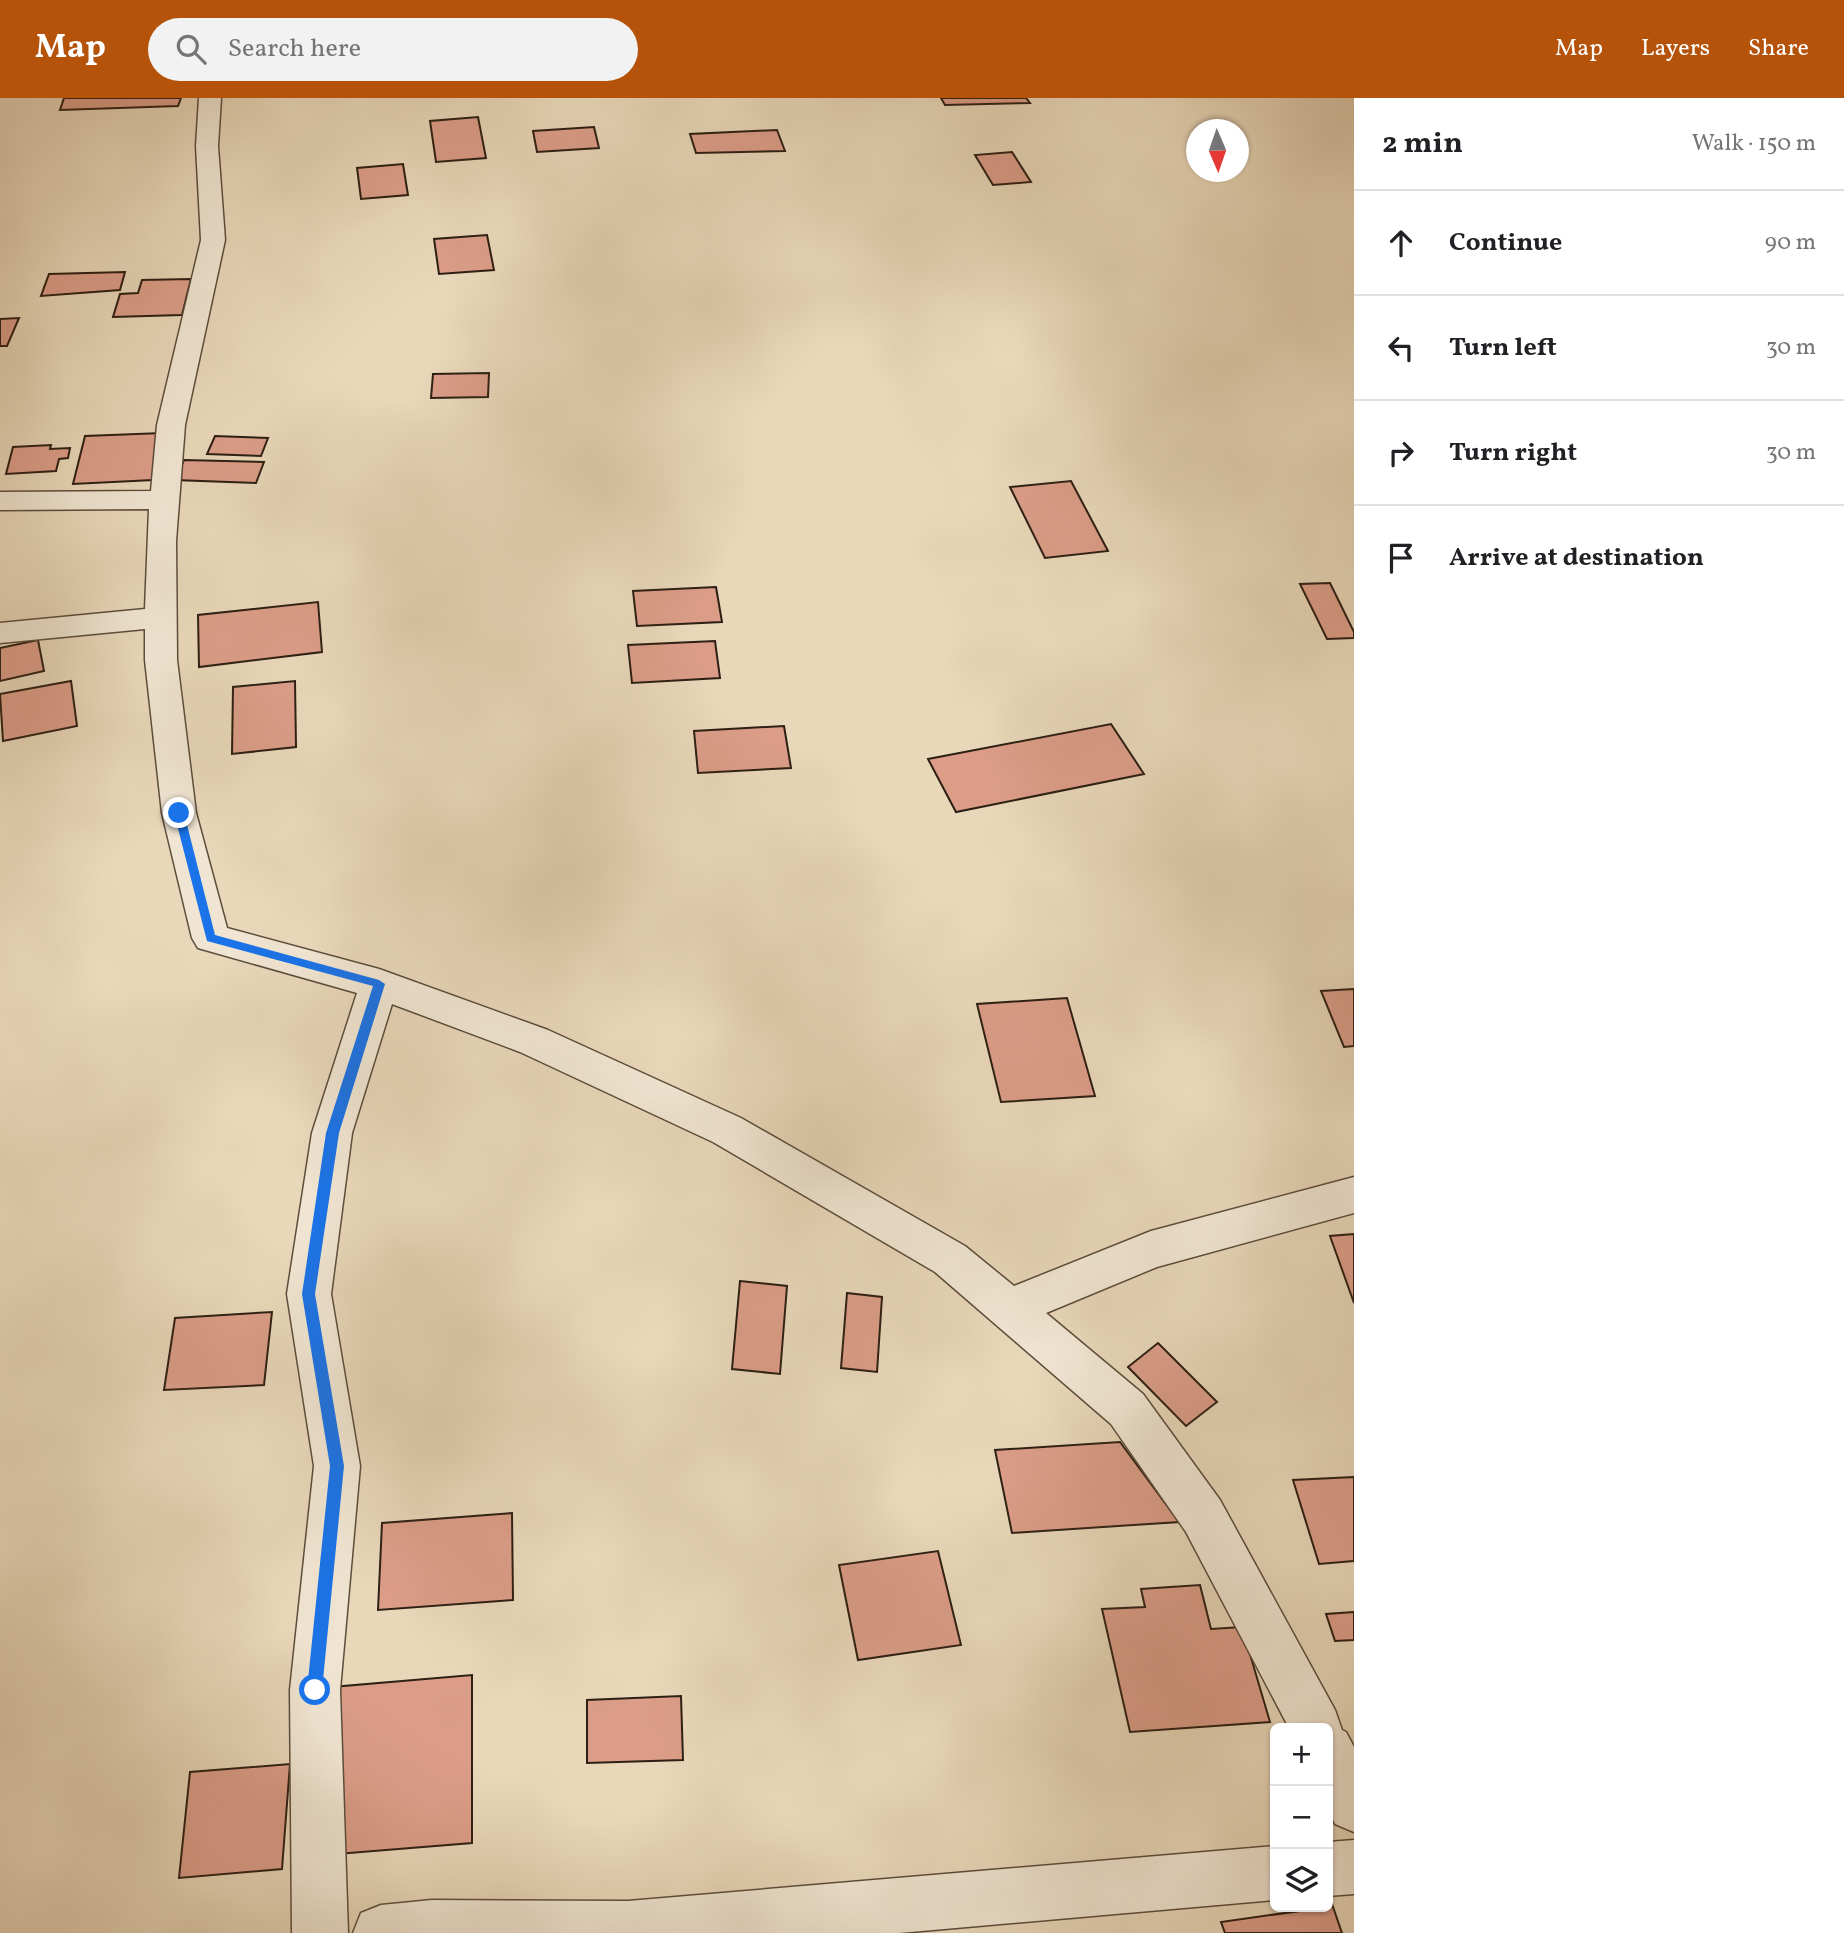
<!DOCTYPE html>
<html lang="en">
<head>
<meta charset="utf-8">
<style>
	:root { --surface:#fff; --page:#f2f2f2; --text:#202124; --muted:#757577; --line:#e0e0e0; --accent:#b45309 }
	body { margin:0; font-family:Vollkorn,serif; background:var(--page); color:var(--text) }
	.controls { position:absolute; right:21px; bottom:21px; display:grid; overflow:hidden; border-radius:10px; box-shadow:0 2px 5px #0004 }
	.controls button { width:63px; height:63px; display:grid; place-items:center; padding:0; border:0; border-bottom:2px solid var(--line); background:var(--surface); color:var(--text); font:35px sans-serif }
	.compass { position:absolute; left:1186px; top:21px; width:63px; height:63px; border-radius:50%; background:var(--surface); box-shadow:0 2px 5px #0004; rotate:178deg }
	.stop { position:absolute; width:21px; height:21px; margin:-16px; border:5px solid #1a73e8; border-radius:50%; background:#fff }
	.stop.end { background:#1a73e8; border-color:#fff; box-shadow:0 2px 7px #0008 }
	.list { margin:0; padding:0; list-style:none }
	h2 { display:flex; justify-content:space-between; align-items:center; height:91px; margin:0; padding:0 28px; font-size:30px }
	h2 small { font-size:23px; font-weight:400; color:var(--muted) }
	.list li { display:grid; grid-template-columns:46px 1fr auto; gap:21px; align-items:center; box-sizing:border-box; height:105px; padding:0 28px; border-top:2px solid var(--line) }
	.list b { display:block; font-size:26px; white-space:nowrap }
	.list em { font-size:23px; font-style:normal; color:var(--muted) }
	.icon { flex:none; width:38px; height:38px; fill:none; stroke:currentColor; stroke-width:2; stroke-linecap:round; stroke-linejoin:round }
	.map { position:relative; flex:none; width:1354px; height:1835px; overflow:hidden }
	header { display:flex; align-items:center; gap:42px; box-sizing:border-box; height:98px; padding:0 35px; background:var(--accent); color:#fff }
	header strong { font-size:33px }
	nav { display:flex; gap:38px; margin-inline-start:auto; font-size:24px }
	.search { width:490px; height:63px; background:var(--page); display:flex; align-items:center; gap:18px; box-sizing:border-box; padding:0 24px; border-radius:38px; color:var(--muted); font-size:26px }
	main { display:flex }
	aside { flex:1; background:var(--surface) }
	.map>svg:first-child { display:block }
	.building { fill:#db9d88; stroke:#2d1f13; stroke-width:2 }
	.lines { fill:none; stroke-linecap:round; stroke-linejoin:round }
	.minor-casing { stroke:#5c4d3c; stroke-width:3 }
	.minor { fill:#f0e5d2; fill-rule:evenodd }
	.route { fill:#1a73e8 }
</style>
</head>
<body>
<header>
<strong>Map</strong>
<div class="search"><svg class="icon" aria-label="search" viewBox="0 0 24 24"><circle cx="10" cy="10" r="6"/><path d="M15 15l6 6"/></svg>Search here</div>
<nav><a>Map</a><a>Layers</a><a>Share</a></nav>
</header>
<main>
<div class="map">
<svg width="1354" height="1835" viewBox="0 0 1354 1835">
	<rect width="100%" height="100%" fill="#e8d7b9"/>
	<filter id="stains"><feTurbulence type="fractalNoise" baseFrequency=".00286" numOctaves="4"/><feColorMatrix values="0 0 0 0 .2 0 0 0 0 .09 0 0 0 0 .02 0 0 0 .5 -.17"/></filter>
	<radialGradient id="worn" r=".72"><stop offset=".6" stop-color="#630" stop-opacity="0"/><stop offset="1" stop-color="#630" stop-opacity=".3"/></radialGradient>
	<g class="building">
		<path d="M64 0H181L178 8 60 12Z"/>
		<path d="M941 0H1026L1030 5 945 7Z"/>
		<path d="M478 19 486 60 436 64 430 23Z"/>
		<path d="M594 29 599 50 537 54 533 33Z"/>
		<path d="M777 32 785 53 696 55 690 36Z"/>
		<path d="M1012 54 1031 84 993 87 975 57Z"/>
		<path d="M403 66 408 97 361 101 357 70Z"/>
		<path d="M487 137 494 172 439 176 434 141Z"/>
		<path d="M125 174 120 192 41 198 49 176Z"/>
		<path d="M191 181 182 217 113 219 120 196 138 195 142 182Z"/>
		<path d="M19 220 7 248H0V221Z"/>
		<path d="M489 275 488 299 431 300 433 276Z"/>
		<path d="M162 335 153 382 73 386 85 338Z"/>
		<path d="M215 338 268 340 261 358 207 356Z"/>
		<path d="M51 347 50 351 70 350 68 360 59 361 56 373 6 376 13 349Z"/>
		<path d="M184 362 264 364 256 385 175 382Z"/>
		<path d="M1071 383 1108 453 1045 460 1010 389Z"/>
		<path d="M1330 485 1354 534V540L1327 541 1300 486Z"/>
		<path d="M716 489 722 524 637 528 633 493Z"/>
		<path d="M318 504 322 554 199 569 198 517Z"/>
		<path d="M38 542 44 573 0 583V550Z"/>
		<path d="M715 543 720 580 632 585 628 547Z"/>
		<path d="M71 583 77 628 3 643 0 596Z"/>
		<path d="M295 583 296 649 232 656 233 589Z"/>
		<path d="M1111 626 1144 676 956 714 928 661Z"/>
		<path d="M784 628 791 670 698 675 694 633Z"/>
		<path d="M1354 891V948L1344 949 1321 893Z"/>
		<path d="M1067 900 1095 998 1001 1004 977 906Z"/>
		<path d="M1354 1136V1205L1330 1138Z"/>
		<path d="M740 1183 787 1188 780 1276 732 1271Z"/>
		<path d="M847 1195 882 1199 877 1274 841 1270Z"/>
		<path d="M272 1214 264 1287 164 1292 175 1220Z"/>
		<path d="M1158 1245 1217 1304 1186 1328 1128 1269Z"/>
		<path d="M1120 1344 1179 1424 1012 1435 995 1352Z"/>
		<path d="M1354 1379V1463L1319 1466 1293 1382Z"/>
		<path d="M512 1415 513 1502 378 1512 382 1425Z"/>
		<path d="M938 1453 961 1547 858 1562 839 1467Z"/>
		<path d="M1200 1487 1211 1531 1242 1529 1270 1624 1130 1634 1102 1511 1145 1509 1141 1491Z"/>
		<path d="M1354 1514V1542L1335 1543 1326 1516Z"/>
		<path d="M472 1577V1745L325 1757 332 1589Z"/>
		<path d="M681 1598 683 1662 587 1665V1602Z"/>
		<path d="M290 1666 282 1771 179 1780 190 1674Z"/>
		<path d="M1332 1806 1342 1835H1225L1221 1824 1328 1809Z"/>
	</g>
	<g class="lines">
		<g class="minor-casing">
			<g id="minor">
				<path d="M199 0H221L218 48 225 142 185 327 176 443 177 562 196 715 227 830 379 871 548 932 741 1020 965 1148 1014 1188 1151 1133 1354 1079V1115L1157 1169 1046 1215 1143 1296 1220 1402 1335 1612 1342 1632 1346 1634 1354 1649V1734L1335 1726 1328 1710V1630H1289L1186 1434 1111 1326 935 1174 713 1044 520 954 392 906 352 1035 331 1196 360 1368 340 1592 348 1835H292L290 1592 314 1368 287 1196 312 1035 357 895 198 850 192 840 162 715 145 562V531L0 545V525L145 511 149 411 0 412V394L151 393 157 327 201 142 196 48Z"/>
				<path d="M1354 1742V1796L1328 1798V1744Z"/>
				<path d="M1275 1748V1802L899 1835H353L361 1815 381 1807 432 1802 628 1803Z"/>
			</g>
		</g>
		<use href="#minor" class="minor"/>
	</g>
	<path class="route" d="M179 711 184 715 215 837 379 882 385 886 339 1035 315 1196 344 1368 322 1592 320 1597 315 1599 310 1597 307 1592 330 1368 302 1196 326 1035 373 888 207 843 174 715Z"/>
	<rect width="100%" height="100%" filter="url(#stains)"/>
	<rect width="100%" height="100%" fill="url(#worn)"/>
</svg>
<div class="controls">
<button>+</button>
<button>−</button>
<button><svg class="icon" aria-label="layers" viewBox="0 0 24 24"><path d="M12 4l9 5-9 5-9-5zM3 14l9 5 9-5"/></svg></button>
</div>
<svg class="compass" viewBox="-18 -18 36 36"><path d="M0-13l5 13h-10z" fill="#e53935"/><path d="M0 13l5-13h-10z" fill="#757577"/></svg>
<div class="stop" style="left:315px;top:1592px"></div>
<div class="stop end" style="left:179px;top:715px"></div>
</div>
<aside>
<h2>2 min<small>Walk · 150 m</small></h2>
<ul class="list">
<li><svg class="icon" aria-label="ahead" viewBox="0 0 24 24"><path d="M12 20V5M6 11l6-6 6 6"/></svg><div><b>Continue</b></div><em>90 m</em></li>
<li><svg class="icon" aria-label="left" viewBox="0 0 24 24"><path d="M17 20v-9H6M10 6l-5 5 5 5"/></svg><div><b>Turn left</b></div><em>30 m</em></li>
<li><svg class="icon" aria-label="right" viewBox="0 0 24 24"><path d="M7 20v-9h11M14 6l5 5-5 5"/></svg><div><b>Turn right</b></div><em>30 m</em></li>
<li><svg class="icon" aria-label="arrive" viewBox="0 0 24 24"><path d="M6 21V4h12l-3 4 3 4H6"/></svg><div><b>Arrive at destination</b></div></li>
</ul>
</aside>
</main>
</body>
</html>
